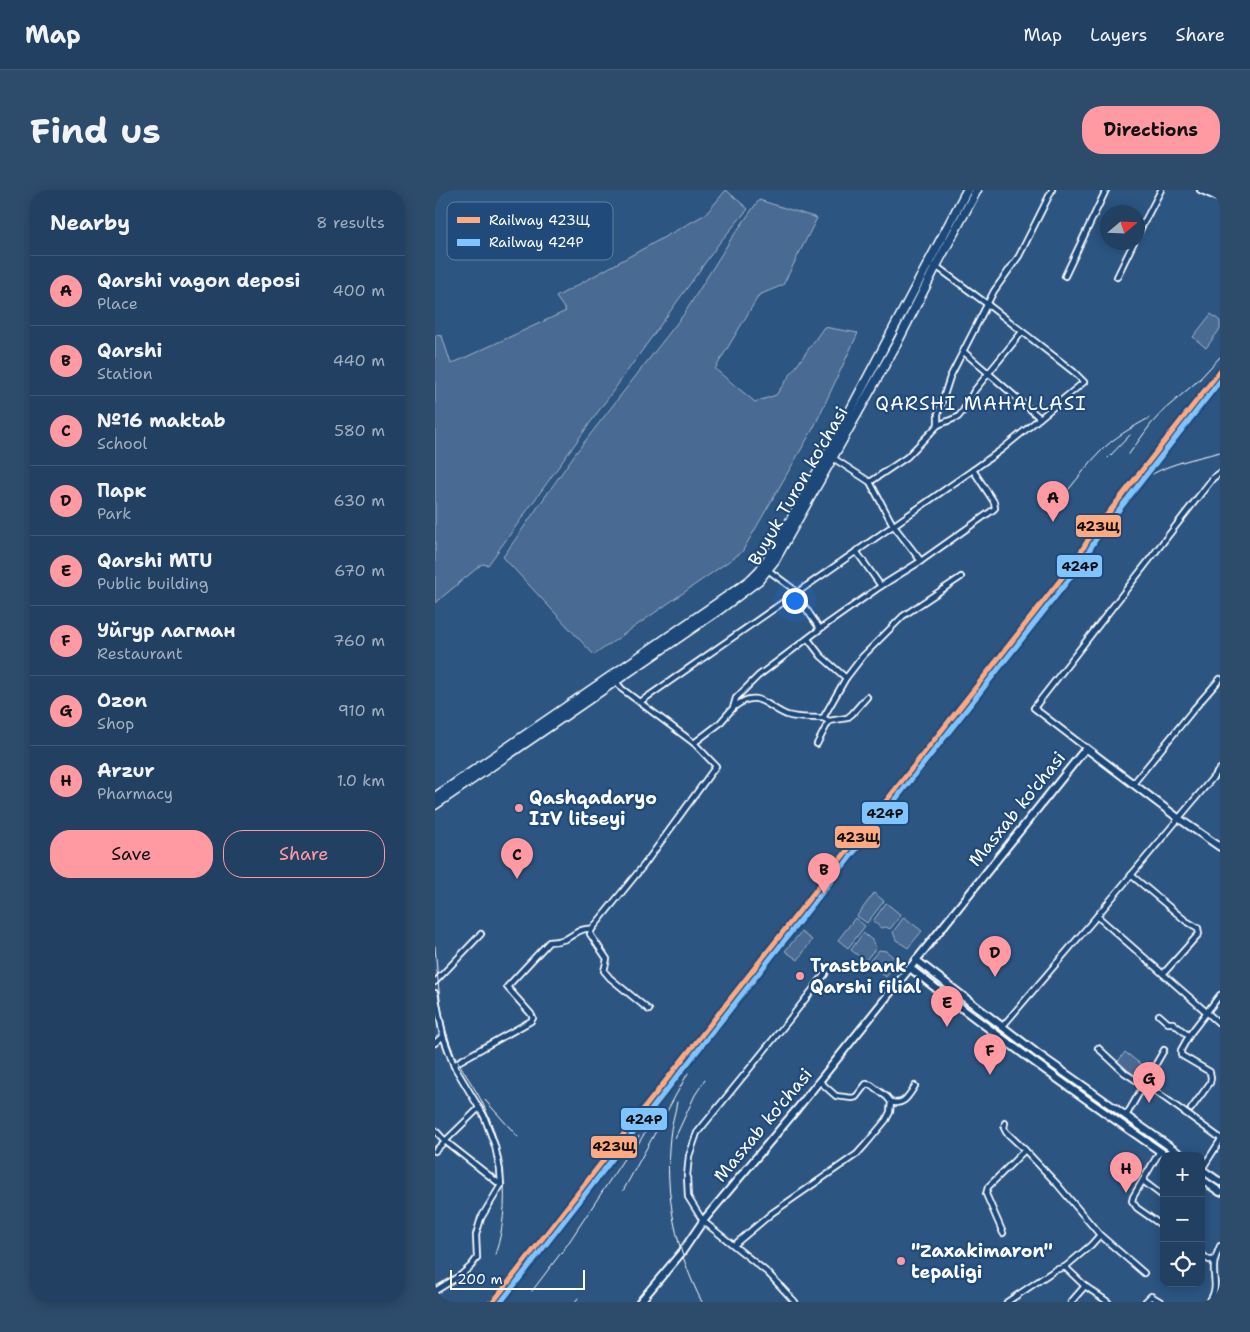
<!DOCTYPE html>
<html lang="en">
<head>
<meta charset="utf-8">
<style>
	:root { --surface:#214062; --page:#2d4b6b; --text:#f1f3f6; --muted:#a2afbe; --line:#3e5977; --accent:#ff9aa2 }
	body { margin:0; font-family:"Shantell Sans",sans-serif; background:var(--page); color:var(--text) }
	.controls { position:absolute; right:15px; bottom:15px; display:grid; overflow:hidden; border-radius:10px; box-shadow:0 2px 12px #0003 }
	.controls button { width:45px; height:45px; display:grid; place-items:center; padding:0; border:0; border-bottom:1px solid var(--line); background:var(--surface); color:var(--text); font:25px sans-serif }
	.compass { position:absolute; left:665px; top:15px; width:45px; height:45px; border-radius:50%; background:var(--surface); box-shadow:0 2px 12px #0003; rotate:71deg }
	.scale { position:absolute; left:15px; bottom:12px; width:135px; box-sizing:border-box; padding-left:5px; border:2px solid #fff; border-top:0; font-size:14px; line-height:18px; white-space:nowrap; color:#fff; -webkit-text-stroke:4px #1f4a7a; paint-order:stroke }
	.you { position:absolute; left:359px; top:410px; width:18px; height:18px; margin:-12px; border:4px solid #fff; border-radius:50%; background:#1a73e8; box-shadow:0 0 0 8px #1a73e833 }
	.badge { display:grid; place-items:center; width:32px; height:32px; border-radius:50%; background:var(--accent); color:#111; font-size:16px; font-weight:700 }
	.pin { position:absolute; translate:-50% -41px; filter:drop-shadow(0 1px 2px #0008) }
	.pin::after { content:''; position:absolute; top:26px; width:18px; height:15px; background:inherit; clip-path:polygon(0 0,100% 0,50% 100%) }
	.list { margin:0; padding:0; list-style:none }
	h2 { display:flex; justify-content:space-between; align-items:center; height:65px; margin:0; padding:0 20px; font-size:21px }
	h2 small { font-size:16px; font-weight:400; color:var(--muted) }
	.list li { display:grid; grid-template-columns:32px 1fr auto; gap:15px; align-items:center; box-sizing:border-box; height:70px; padding:0 20px; border-top:1px solid var(--line) }
	.list b { display:block; font-size:19px; white-space:nowrap }
	.list p { margin:0; font-size:16px; white-space:nowrap; color:var(--muted) }
	.list em { font-size:16px; font-style:normal; color:var(--muted) }
	.actions { display:flex; gap:10px; padding:15px 20px }
	.actions a { flex:1; padding:11px 0; border:1px solid var(--accent); border-radius:20px; text-align:center; font-size:18px; color:var(--accent) }
	.actions .main { background:var(--accent); color:#111 }
	.icon { flex:none; width:28px; height:28px; fill:none; stroke:currentColor; stroke-width:2; stroke-linecap:round; stroke-linejoin:round }
	.map { position:relative; flex:none; width:785px; height:1112px; overflow:hidden; border-radius:20px }
	header { display:flex; align-items:center; gap:30px; box-sizing:border-box; height:70px; padding:0 25px; background:var(--surface); border-bottom:1px solid var(--line) }
	header strong { font-size:24px }
	nav { display:flex; gap:28px; margin-inline-start:auto; font-size:18px }
	.intro { display:flex; align-items:center; justify-content:space-between; box-sizing:border-box; height:120px; padding:0 30px }
	h1 { margin:0; font-size:35px }
	.button { padding:12px 22px; border-radius:20px; background:var(--accent); color:#111; font-size:18px; font-weight:700 }
	main { display:flex; gap:30px; padding:0 30px }
	aside { flex:1; background:var(--surface); border-radius:20px; box-shadow:0 2px 12px #0003 }
	.map>svg:first-child { display:block }
	.green { fill:#486b92; stroke:#a4b5c8 }
	.lines { fill:none; stroke-linecap:round; stroke-linejoin:round }
	.street-casing { stroke:#fff; stroke-width:8 }
	.secondary-casing { stroke:#fff; stroke-width:10 }
	.primary-casing { stroke:#fff; stroke-width:11 }
	.street { stroke:#1f4a7a; stroke-width:4.5 }
	.secondary { stroke:#1f4a7a; stroke-width:6 }
	.primary { stroke:#1f4a7a; stroke-width:8 }
	.rail { stroke:#fff; stroke-width:1 }
	.rail-1-casing { stroke:#1f4a7a; stroke-width:9 }
	.rail-2-casing { stroke:#1f4a7a; stroke-width:9 }
	.rail-1 { stroke:#ffa980; stroke-width:5 }
	.rail-2 { stroke:#80c4ff; stroke-width:5 }
	.poi-dot { fill:#ff9aa2; stroke:#1f4a7a; stroke-width:2 }
	.labels { text-anchor:middle; stroke-width:4.5; stroke-linejoin:round; paint-order:stroke }
	.street-label { font-size:18px; fill:#fff; stroke:#1f4a7a }
	.poi-label { font-size:18px; font-weight:bold; fill:#fff; stroke:#1f4a7a; text-anchor:start }
	.neighbourhood-label { font-size:19px; letter-spacing:1px; fill:#fff; stroke:#1f4a7a }
	.key { fill:#1f4a7a; stroke:#6280a2; stroke-width:1 }
	.key-label { font-size:14px; fill:#fff }
	.line-badge { stroke:#1f4a7a; stroke-width:2 }
	.pale-badge-label { font-size:14px; text-anchor:middle; font-weight:bold; fill:#111 }
</style>
</head>
<body>
<header>
<strong>Map</strong>
<nav><a>Map</a><a>Layers</a><a>Share</a></nav>
</header>
<div class="intro"><h1>Find us</h1><a class="button">Directions</a></div>
<main>
<aside>
<h2>Nearby<small>8 results</small></h2>
<ul class="list">
<li><span class="badge">A</span><div><b>Qarshi vagon deposi</b><p>Place</p></div><em>400 m</em></li>
<li><span class="badge">B</span><div><b>Qarshi</b><p>Station</p></div><em>440 m</em></li>
<li><span class="badge">C</span><div><b>№16 maktab</b><p>School</p></div><em>580 m</em></li>
<li><span class="badge">D</span><div><b>Парк</b><p>Park</p></div><em>630 m</em></li>
<li><span class="badge">E</span><div><b>Qarshi MTU</b><p>Public building</p></div><em>670 m</em></li>
<li><span class="badge">F</span><div><b>Уйгур лагман</b><p>Restaurant</p></div><em>760 m</em></li>
<li><span class="badge">G</span><div><b>Ozon</b><p>Shop</p></div><em>910 m</em></li>
<li><span class="badge">H</span><div><b>Arzur</b><p>Pharmacy</p></div><em>1.0 km</em></li>
</ul>
<div class="actions"><a class="main">Save</a><a>Share</a></div>
</aside>
<div class="map">
<svg width="785" height="1112" viewBox="0 0 785 1112">
	<rect width="100%" height="100%" fill="#2c5582"/>
	<filter id="ink" filterUnits="userSpaceOnUse"><feTurbulence type="fractalNoise" baseFrequency=".02" numOctaves="2"/><feDisplacementMap in="SourceGraphic" scale="10" xChannelSelector="R" yChannelSelector="G"/><feConvolveMatrix kernelMatrix="1 2 1 2 8 2 1 2 1" color-interpolation-filters="sRGB"/></filter>
	<g filter="url(#ink)">
		<g class="green">
			<path d="M291 0 313 19 285 52 53 375 47 374 0 413V145L7 146 16 174 131 121 121 107 271 24Z"/>
			<path d="M324 10 382 28 348 95 324 105 280 179 320 212 341 205 389 137 423 143 379 237 307 362 159 465 68 367 140 264 249 124 296 49Z"/>
			<path d="M776 124 785 131V139L771 158 758 147Z"/>
			<path d="M439 703 449 711 432 733 422 726Z"/>
			<path d="M451 713 466 725 455 739 451 737 446 738 438 731Z"/>
			<path d="M469 727 487 741 473 758 461 750 458 742Z"/>
			<path d="M420 728 430 736 413 758 403 750Z"/>
			<path d="M366 742 377 750 363 770 350 761Z"/>
			<path d="M428 743 437 750 441 758 430 771 416 760Z"/>
			<path d="M444 760 451 761 463 771 451 787 433 773Z"/>
			<path d="M690 862 712 879 704 891 681 874Z"/>
		</g>
		<g class="lines">
			<g class="street-casing">
				<g id="street">
					<path d="M765 0 785 9"/>
					<path d="M702 46 726 0"/>
					<path d="M630 86 671 0"/>
					<path d="M682 87 699 52"/>
					<path d="M529 162 605 228"/>
					<path d="M503 235V224L515 187 559 101 584 66 617 0"/>
					<path d="M398 268 435 292 458 335 486 371"/>
					<path d="M435 292 472 267 503 235 523 227 528 221 539 201 587 142"/>
					<path d="M421 361 446 396"/>
					<path d="M333 380 357 398 385 439"/>
					<path d="M373 449 386 466 411 488"/>
					<path d="M180 491 187 499 259 553 281 576 209 675 157 739 155 744 172 769 169 781 175 788 214 820"/>
					<path d="M205 512 538 280 566 260 649 192 639 182 552 114 501 76"/>
					<path d="M299 517C323 498 330 516 352 525 364 529 375 527 388 528"/>
					<path d="M394 531 412 528 417 524 432 507"/>
					<path d="M259 553 284 534 298 518 301 508 323 486 385 439 446 396 486 371 558 320 560 318 559 312 538 280"/>
					<path d="M382 554 394 531 388 528 411 488 428 466 468 426 526 387"/>
					<path d="M651 558 599 518 778 288 785 283"/>
					<path d="M698 594 758 520 785 489"/>
					<path d="M696 685 751 731 763 738 764 744 761 747 728 784"/>
					<path d="M662 726 785 834"/>
					<path d="M0 792 46 744"/>
					<path d="M0 803 8 846 19 876 49 926 60 956 65 980 66 995 46 1028 41 1045 42 1068 36 1076 26 1085 0 1101"/>
					<path d="M724 825 733 833H738L754 846"/>
					<path d="M567 837 662 726 785 579"/>
					<path d="M0 853 8 846"/>
					<path d="M663 858 690 883 708 895"/>
					<path d="M19 876 23 872 96 831 98 828 96 824 72 797 114 752C120 752 125 751 131 749 140 744 147 737 157 739"/>
					<path d="M709 893 785 948"/>
					<path d="M456 912C469 916 473 906 480 896"/>
					<path d="M756 919 775 893 776 888 775 882 746 865V860L755 844 785 805"/>
					<path d="M691 926 729 860"/>
					<path d="M570 933 569 938 571 942 590 960 622 994 665 1045 709 1083"/>
					<path d="M0 940 10 951 66 995"/>
					<path d="M0 961 44 918"/>
					<path d="M725 961 698 1007 697 1011 702 1018 729 1037"/>
					<path d="M767 979 785 951"/>
					<path d="M708 991 729 1007"/>
					<path d="M568 1043 551 1004 553 997 590 960"/>
					<path d="M299 1055 337 1023 422 964 431 954 451 930 455 922 456 912 452 907 436 895 431 894 421 907 417 908 401 906 384 891"/>
					<path d="M766 1064 774 1070H780"/>
					<path d="M630 1077 650 1096 673 1112"/>
					<path d="M360 1112 333 1083 268 1031 253 1007 252 986 254 966 262 943 354 830 390 784"/>
					<path d="M572 1112 620 1080 630 1077 656 1055 665 1045"/>
					<path d="M636 1112 650 1096"/>
					<path d="M710 1112 716 1106 726 1112"/>
					<path d="M774 1112C784 1098 778 1091 779 1076 779 1069 783 1062 785 1056"/>
				</g>
			</g>
			<g class="secondary-casing">
				<g id="secondary">
					<path d="M481 770 603 864 748 966"/>
					<path d="M475 778C558 844 644 905 732 966"/>
					<path d="M766 979 785 992"/>
					<path d="M766 989 785 1002"/>
					<path d="M205 1112 247 1062 268 1031 362 919 651 558 743 628 785 657"/>
				</g>
			</g>
			<g class="primary-casing">
				<g id="primary">
					<path d="M0 607 307 396 316 389 325 380 340 358 390 268 532 0"/>
					<path d="M0 615 284 420 324 390 340 370 462 153 501 76 542 0"/>
				</g>
			</g>
			<use href="#street" class="street"/>
			<use href="#secondary" class="secondary"/>
			<use href="#primary" class="primary"/>
			<g class="rail">
				<path d="M761 193 785 167"/>
				<path d="M694 264 716 234 729 220 766 188"/>
				<path d="M673 268 695 245"/>
				<path d="M708 290C730 274 759 269 785 262"/>
				<path d="M634 299C644 287 654 273 665 262 678 248 696 238 714 228"/>
				<path d="M661 344 687 310 785 196"/>
				<path d="M484 586 638 385 665 338"/>
				<path d="M0 756C3 788 4 822 15 854 22 874 36 891 46 910 70 957 77 1015 60 1065"/>
				<path d="M50 910 83 947"/>
				<path d="M242 912C240 924 236 935 235 947 229 1003 241 1062 267 1112"/>
				<path d="M240 948 260 905 270 890"/>
				<path d="M203 954 224 920"/>
				<path d="M188 1001 253 883"/>
				<path d="M97 1101 132 1055 204 946"/>
				<path d="M53 1112 656 345"/>
				<path d="M70 1112 87 1086 117 1048 207 931 276 847 305 802"/>
				<path d="M140 1112 143 1108"/>
			</g>
			<g class="rail-1-casing">
				<path id="rail-1" d="M58 1112 188 945 641 370 656 345 785 181"/>
			</g>
			<g class="rail-2-casing">
				<path id="rail-2" d="M66 1112 193 949 646 374 661 349 785 191"/>
			</g>
			<use href="#rail-1" class="rail-1"/>
			<use href="#rail-2" class="rail-2"/>
		</g>
	</g>
	<g class="poi-dot">
		<circle cx="84" cy="618" r="5"/>
		<circle cx="365" cy="786" r="5"/>
		<circle cx="466" cy="1071" r="5"/>
	</g>
	<g class="labels">
		<g class="street-label">
			<text transform="translate(363 296) rotate(-60)" y="6">Buyuk Turon ko'chasi</text>
			<text transform="translate(582 619) rotate(-51)" y="6">Masxab ko'chasi</text>
			<text transform="translate(328 935) rotate(-50)" y="6">Masxab ko'chasi</text>
		</g>
		<g class="poi-label">
			<text x="94" y="614">Qashqadaryo<tspan x="94" dy="21">IIV litseyi</tspan></text>
			<text x="375" y="782">Trastbank<tspan x="375" dy="21">Qarshi filial</tspan></text>
			<text x="476" y="1067">"Zaxakimaron"<tspan x="476" dy="21">tepaligi</tspan></text>
		</g>
		<g class="neighbourhood-label">
			<text x="546" y="220">QARSHI MAHALLASI</text>
		</g>
	</g>
	<rect x="12" y="12" width="166" height="58" rx="8" class="key"/>
	<rect x="22" y="27" width="23" height="6" fill="#ffa980"/>
	<rect x="22" y="49" width="23" height="7" fill="#80c4ff"/>
	<g class="key-label">
		<text x="54" y="35">Railway 423Щ</text>
		<text x="54" y="57">Railway 424Р</text>
	</g>
	<g class="line-badge">
		<rect x="640" y="324" width="47" height="24" rx="5" fill="#ffa980"/>
		<rect x="621" y="364" width="47" height="24" rx="5" fill="#80c4ff"/>
		<rect x="426" y="611" width="48" height="24" rx="5" fill="#80c4ff"/>
		<rect x="399" y="635" width="47" height="24" rx="5" fill="#ffa980"/>
		<rect x="185" y="917" width="48" height="24" rx="5" fill="#80c4ff"/>
		<rect x="155" y="945" width="48" height="24" rx="5" fill="#ffa980"/>
	</g>
	<g class="pale-badge-label">
		<text x="663" y="341">423Щ</text>
		<text x="645" y="381">424Р</text>
		<text x="450" y="628">424Р</text>
		<text x="423" y="652">423Щ</text>
		<text x="209" y="934">424Р</text>
		<text x="179" y="961">423Щ</text>
	</g>
</svg>
<div class="controls">
<button>+</button>
<button>−</button>
<button><svg class="icon" aria-label="locate" viewBox="0 0 24 24"><circle cx="12" cy="12" r="6"/><path d="M12 2v4M12 18v4M2 12h4M18 12h4"/></svg></button>
</div>
<svg class="compass" viewBox="-18 -18 36 36"><path d="M0-13l5 13h-10z" fill="#e53935"/><path d="M0 13l5-13h-10z" fill="#a2afbe"/></svg>
<div class="scale">200 m</div>
<div class="you"></div>
<div class="pin badge" style="left:618px;top:332px">A</div>
<div class="pin badge" style="left:389px;top:704px">B</div>
<div class="pin badge" style="left:82px;top:689px">C</div>
<div class="pin badge" style="left:560px;top:787px">D</div>
<div class="pin badge" style="left:512px;top:837px">E</div>
<div class="pin badge" style="left:555px;top:885px">F</div>
<div class="pin badge" style="left:714px;top:913px">G</div>
<div class="pin badge" style="left:691px;top:1003px">H</div>
</div>
</main>
</body>
</html>
